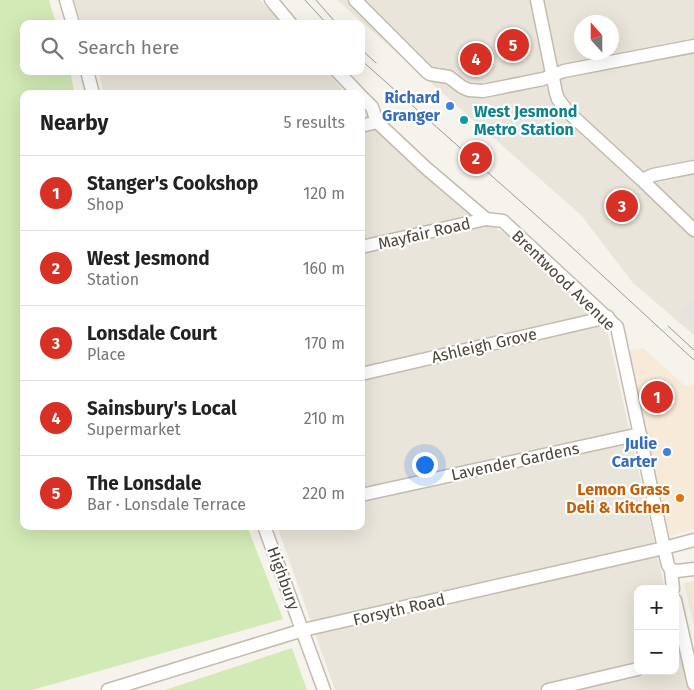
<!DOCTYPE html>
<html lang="en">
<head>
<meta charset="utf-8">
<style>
	:root { --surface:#fff; --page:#f6f6f6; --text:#222; --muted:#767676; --line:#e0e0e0; --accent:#d93025 }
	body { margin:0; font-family:"Fira Sans",sans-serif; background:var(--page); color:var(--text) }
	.controls { position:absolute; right:15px; bottom:15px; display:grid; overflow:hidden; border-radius:10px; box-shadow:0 5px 20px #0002 }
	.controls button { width:45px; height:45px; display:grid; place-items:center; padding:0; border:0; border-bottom:1px solid var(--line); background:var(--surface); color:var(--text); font:25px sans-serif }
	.compass { position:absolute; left:574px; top:15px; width:45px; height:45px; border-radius:50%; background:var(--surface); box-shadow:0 5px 20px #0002; rotate:339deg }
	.you { position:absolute; left:424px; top:464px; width:18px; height:18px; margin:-12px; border:4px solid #fff; border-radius:50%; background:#1a73e8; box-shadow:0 0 0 8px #1a73e833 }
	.badge { display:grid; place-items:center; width:32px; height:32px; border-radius:50%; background:var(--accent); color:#fff; font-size:16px; font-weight:700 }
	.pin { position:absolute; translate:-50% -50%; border:2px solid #fff; box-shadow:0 1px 5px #0006 }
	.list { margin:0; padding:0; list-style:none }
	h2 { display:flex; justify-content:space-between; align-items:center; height:65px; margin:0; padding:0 20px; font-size:21px }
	h2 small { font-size:16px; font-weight:400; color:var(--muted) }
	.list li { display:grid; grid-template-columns:32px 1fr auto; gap:15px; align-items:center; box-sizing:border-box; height:75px; padding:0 20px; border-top:1px solid var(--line) }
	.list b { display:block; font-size:19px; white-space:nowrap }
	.list p { margin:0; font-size:16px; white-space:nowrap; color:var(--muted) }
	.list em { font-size:16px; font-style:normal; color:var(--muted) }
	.icon { flex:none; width:28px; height:28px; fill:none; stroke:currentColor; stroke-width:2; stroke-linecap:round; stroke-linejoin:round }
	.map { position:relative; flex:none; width:694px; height:690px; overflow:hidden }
	.search { position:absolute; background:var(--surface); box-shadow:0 5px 20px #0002; left:20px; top:20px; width:345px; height:55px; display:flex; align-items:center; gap:12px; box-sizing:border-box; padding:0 18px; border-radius:10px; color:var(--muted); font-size:19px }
	.panel { position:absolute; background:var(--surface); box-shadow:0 5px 20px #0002; left:20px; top:90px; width:345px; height:440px; border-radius:10px }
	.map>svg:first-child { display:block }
	.residential { fill:#eae5da; fill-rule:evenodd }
	.commercial { fill:#f7ead8 }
	.education { fill:#efe8d6 }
	.green { fill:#d2eab5 }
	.parking { fill:#e5e3e0 }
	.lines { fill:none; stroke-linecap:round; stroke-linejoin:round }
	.minor-casing { stroke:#c2bbae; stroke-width:15 }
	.minor { stroke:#fff; stroke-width:12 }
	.tram { stroke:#9a9a9a; stroke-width:1 }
	.shop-dot { fill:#3f7fe0; stroke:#fff; stroke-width:2 }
	.culture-dot { fill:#0f9aa8; stroke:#fff; stroke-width:2 }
	.food-dot { fill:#e8710a; stroke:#fff; stroke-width:2 }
	.labels { text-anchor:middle; stroke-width:4.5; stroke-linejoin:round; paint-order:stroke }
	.shop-label { font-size:16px; font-weight:bold; fill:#366cbe; stroke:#fff; text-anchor:end }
	.culture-label { font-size:16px; font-weight:bold; fill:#0d838f; stroke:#fff; text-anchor:start }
	.street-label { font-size:16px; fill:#4b4439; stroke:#fff }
	.food-label { font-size:16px; font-weight:bold; fill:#c56008; stroke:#fff; text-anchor:end }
</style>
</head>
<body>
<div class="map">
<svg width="694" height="690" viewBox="0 0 694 690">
	<rect width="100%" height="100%" fill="#f6f3ec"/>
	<g class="residential">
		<path d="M74 0H260L282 24H82Z"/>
		<path d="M337 0H694V335L633 283 581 215ZM582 22H612V52H582Z"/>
		<path d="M98 71H326L346 94H104Z"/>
		<path d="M361 110 470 214 513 238 607 330 665 589H638V671H675V634L688 690H335L277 526H361Z"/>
	</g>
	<path class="commercial" d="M643 348 685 386 694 384V529L670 536 627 351Z"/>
	<path class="education" d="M694 581V627L684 583Z"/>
	<g class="green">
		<path d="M0 0H49L56 24H24V71H70L75 94H24V526H247L283 619 32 690H0Z"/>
		<path d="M292 648 307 690H165Z"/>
	</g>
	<path class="parking" d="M694 298V329L679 315Z"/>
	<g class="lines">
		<g class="minor-casing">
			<g id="minor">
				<path d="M66 0 73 24"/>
				<path d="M271 0 291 24"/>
				<path d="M355 0 427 72 430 74 449 77 462 87 469 90 483 91 543 79 564 71 694 46"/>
				<path d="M537 0 556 93 558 99 568 112 642 180 694 230"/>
				<path d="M87 71 93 94"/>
				<path d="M337 71 359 94"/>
				<path d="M361 96 372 107 377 122 426 168 486 219 503 221 617 327 664 548 668 565 671 570 673 589"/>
				<path d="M361 126 377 122"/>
				<path d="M642 180 653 175 694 167"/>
				<path d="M361 247 486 219"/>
				<path d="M361 374 608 317"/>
				<path d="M361 495 640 434"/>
				<path d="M264 526 324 690"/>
				<path d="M671 570 677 571 694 569"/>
				<path d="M675 600 694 684"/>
				<path d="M108 690 303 630 664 548 694 540"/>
				<path d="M548 690 638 669"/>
			</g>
		</g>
		<use href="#minor" class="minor"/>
		<g class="tram">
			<path d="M305 0 327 24"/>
			<path d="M316 0 337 24"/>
			<path d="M361 49 376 63"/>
			<path d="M361 60 564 240 694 360"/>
			<path d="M668 326 694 350"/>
		</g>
	</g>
	<g class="shop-dot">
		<circle cx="450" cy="106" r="5"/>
		<circle cx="667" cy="452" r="5"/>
	</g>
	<circle class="culture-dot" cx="464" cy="120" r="5"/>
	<circle class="food-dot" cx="680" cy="498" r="5"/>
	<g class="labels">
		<g class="shop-label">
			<text x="440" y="103">Richard<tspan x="440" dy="18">Granger</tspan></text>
			<text x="657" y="449">Julie<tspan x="657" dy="18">Carter</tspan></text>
		</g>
		<g class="culture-label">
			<text x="474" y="117">West Jesmond<tspan x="474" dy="18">Metro Station</tspan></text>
		</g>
		<g class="street-label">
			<text transform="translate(424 233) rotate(-13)" y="6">Mayfair Road</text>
			<text transform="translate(564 280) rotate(44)" y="6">Brentwood Avenue</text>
			<text transform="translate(484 345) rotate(-13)" y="6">Ashleigh Grove</text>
			<text transform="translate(515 461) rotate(-12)" y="6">Lavender Gardens</text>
			<text transform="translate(284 578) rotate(70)" y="6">Highbury</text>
			<text transform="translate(399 609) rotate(-13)" y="6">Forsyth Road</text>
		</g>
		<g class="food-label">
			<text x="670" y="495">Lemon Grass<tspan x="670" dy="18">Deli &amp; Kitchen</tspan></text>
		</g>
	</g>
</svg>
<div class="controls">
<button>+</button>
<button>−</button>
</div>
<svg class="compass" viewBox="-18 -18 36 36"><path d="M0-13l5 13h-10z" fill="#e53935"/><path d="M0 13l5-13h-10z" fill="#767676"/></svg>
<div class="you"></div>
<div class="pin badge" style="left:657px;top:397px">1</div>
<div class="pin badge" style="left:476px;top:158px">2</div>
<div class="pin badge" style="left:622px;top:206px">3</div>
<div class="pin badge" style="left:476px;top:59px">4</div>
<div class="pin badge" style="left:513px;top:45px">5</div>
<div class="search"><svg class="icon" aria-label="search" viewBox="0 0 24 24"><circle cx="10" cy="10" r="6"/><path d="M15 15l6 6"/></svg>Search here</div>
<section class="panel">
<h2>Nearby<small>5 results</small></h2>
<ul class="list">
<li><span class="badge">1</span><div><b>Stanger's Cookshop</b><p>Shop</p></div><em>120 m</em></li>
<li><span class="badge">2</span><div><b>West Jesmond</b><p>Station</p></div><em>160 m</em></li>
<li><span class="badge">3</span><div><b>Lonsdale Court</b><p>Place</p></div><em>170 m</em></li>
<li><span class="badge">4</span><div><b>Sainsbury's Local</b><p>Supermarket</p></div><em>210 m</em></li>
<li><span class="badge">5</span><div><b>The Lonsdale</b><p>Bar · Lonsdale Terrace</p></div><em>220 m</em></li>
</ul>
</section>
</div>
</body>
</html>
